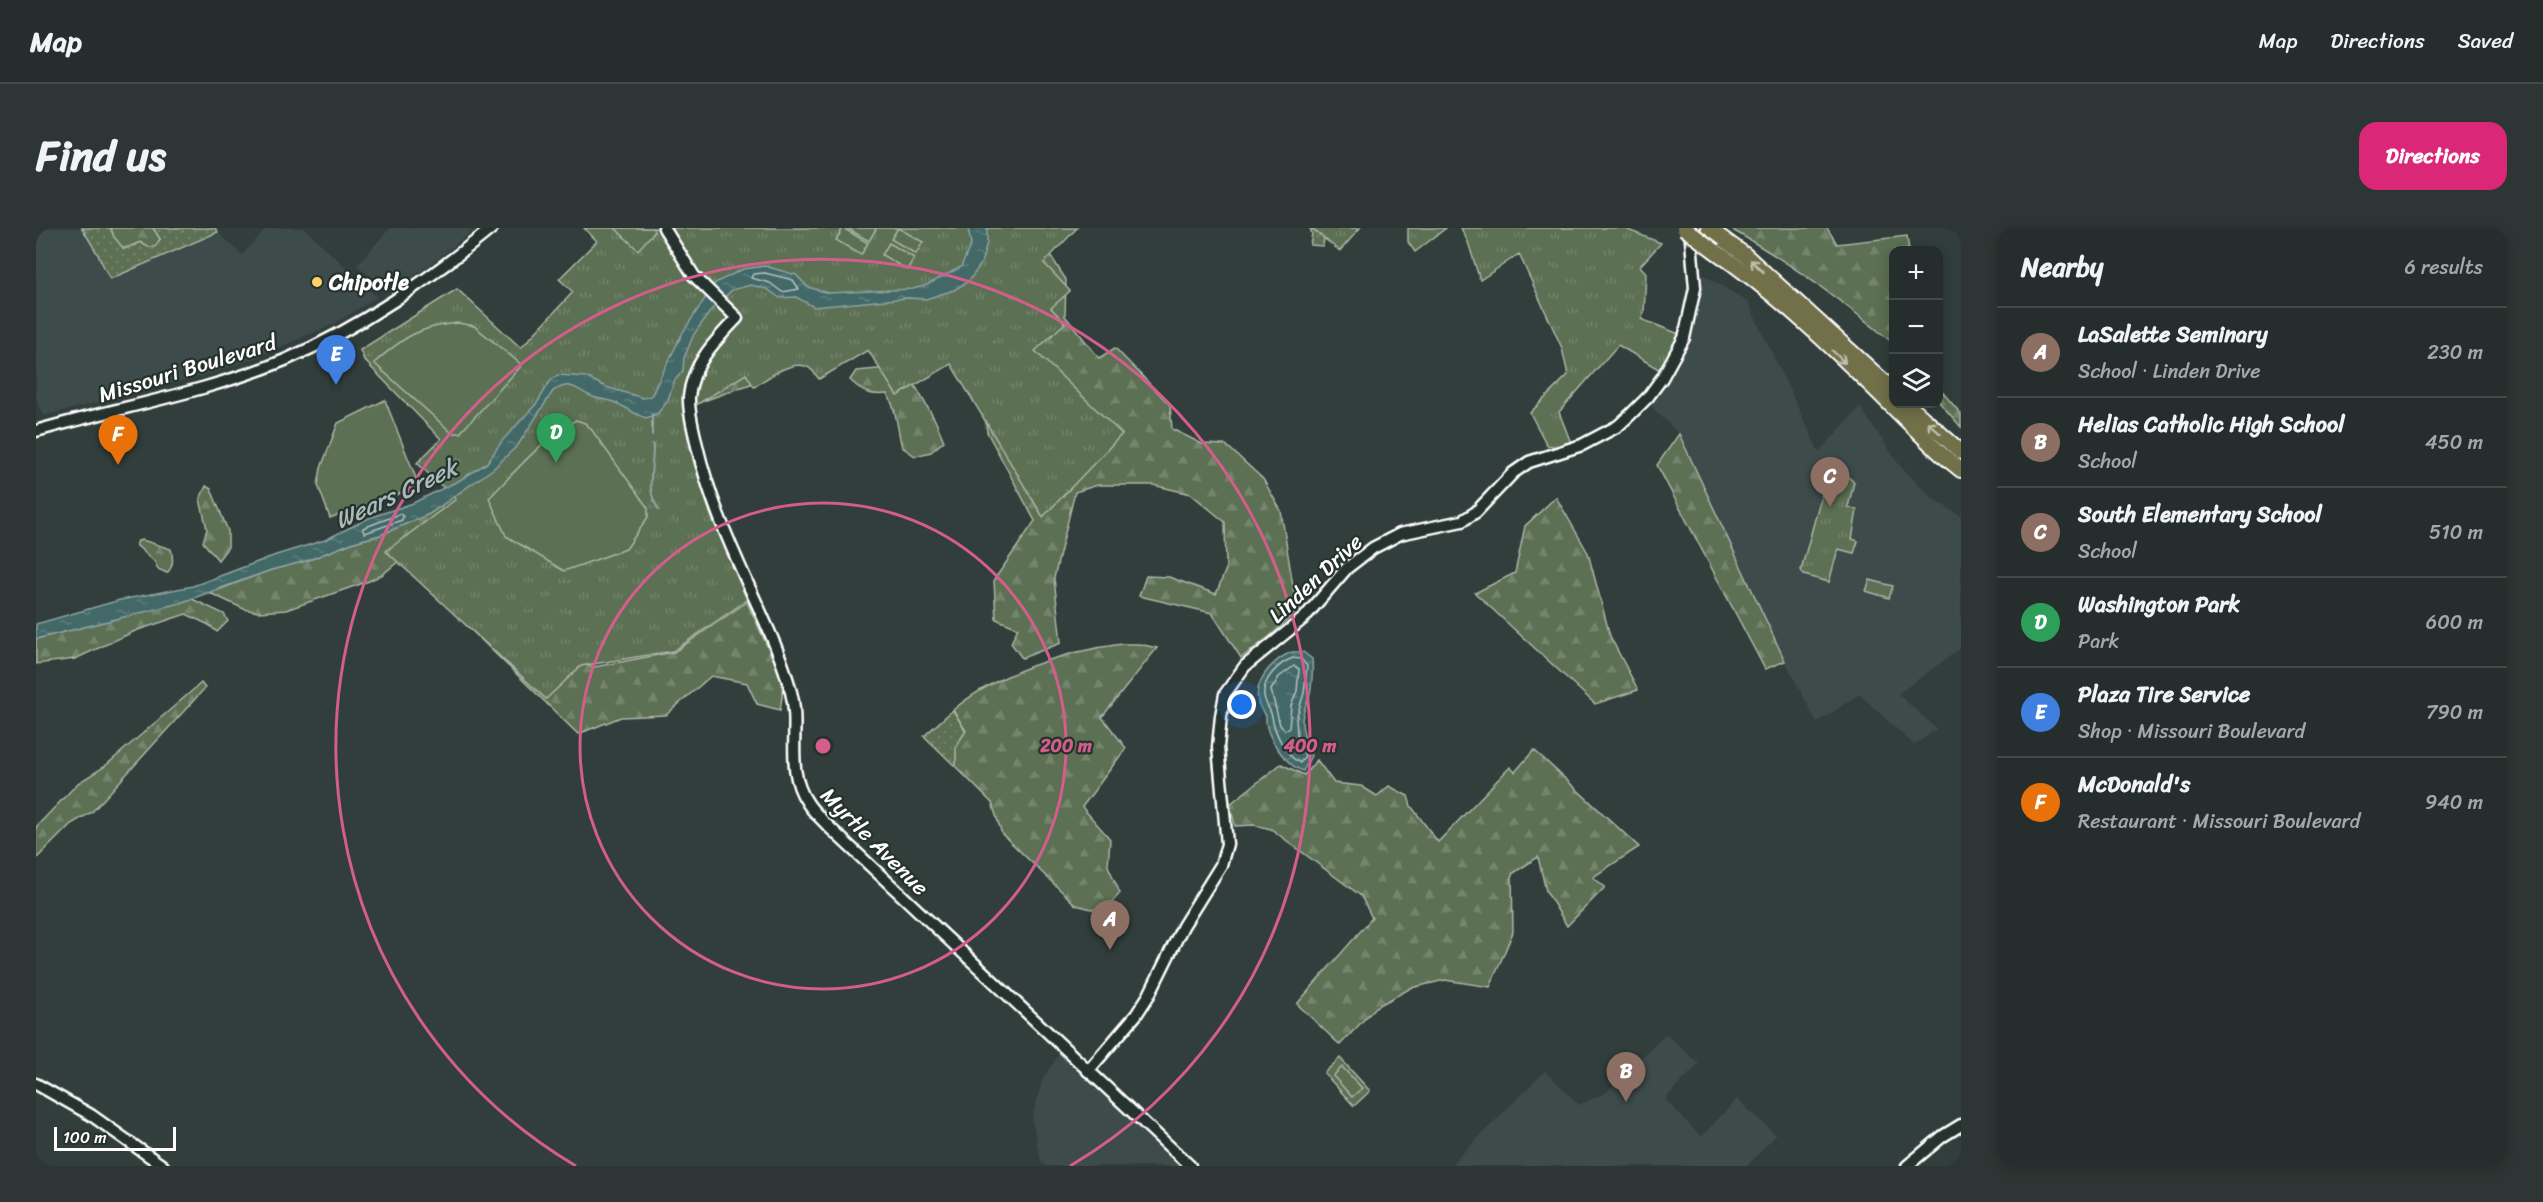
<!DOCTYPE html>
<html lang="en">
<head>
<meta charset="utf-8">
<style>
	:root { --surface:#252e2c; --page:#2d3634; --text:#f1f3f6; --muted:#a3a8a9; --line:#424a48; --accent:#db2777 }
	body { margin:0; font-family:Sriracha,sans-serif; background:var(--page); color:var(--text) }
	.controls { position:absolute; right:18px; top:18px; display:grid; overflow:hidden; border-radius:12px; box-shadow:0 3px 15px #0003 }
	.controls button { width:54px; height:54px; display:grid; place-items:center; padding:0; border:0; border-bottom:2px solid var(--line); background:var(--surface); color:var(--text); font:30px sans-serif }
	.scale { position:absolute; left:18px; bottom:15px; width:122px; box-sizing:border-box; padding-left:6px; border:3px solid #fff; border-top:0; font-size:16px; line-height:21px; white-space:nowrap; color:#fff; -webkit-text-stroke:4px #26332d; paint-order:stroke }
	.you { position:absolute; left:1206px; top:477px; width:21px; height:21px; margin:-15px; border:4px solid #fff; border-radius:50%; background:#1a73e8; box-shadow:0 0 0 9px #1a73e833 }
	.badge { display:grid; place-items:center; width:39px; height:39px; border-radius:50%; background:var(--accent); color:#fff; font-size:20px; font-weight:700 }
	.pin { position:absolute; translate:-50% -50px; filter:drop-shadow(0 2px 3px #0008) }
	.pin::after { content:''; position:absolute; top:32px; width:21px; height:18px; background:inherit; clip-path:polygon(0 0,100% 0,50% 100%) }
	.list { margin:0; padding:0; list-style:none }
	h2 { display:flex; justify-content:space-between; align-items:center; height:78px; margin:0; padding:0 24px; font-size:26px }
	h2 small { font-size:20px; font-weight:400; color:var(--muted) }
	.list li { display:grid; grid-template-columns:39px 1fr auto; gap:18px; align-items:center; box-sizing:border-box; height:90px; padding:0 24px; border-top:2px solid var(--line) }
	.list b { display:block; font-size:22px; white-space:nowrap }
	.list p { margin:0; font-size:20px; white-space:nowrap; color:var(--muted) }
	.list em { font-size:20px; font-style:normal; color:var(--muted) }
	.icon { flex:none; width:33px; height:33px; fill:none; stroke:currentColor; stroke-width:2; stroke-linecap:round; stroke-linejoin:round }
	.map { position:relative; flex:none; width:1925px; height:938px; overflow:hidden; border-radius:18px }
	header { display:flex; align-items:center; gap:36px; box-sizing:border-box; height:84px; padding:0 30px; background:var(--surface); border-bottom:2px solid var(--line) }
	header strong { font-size:28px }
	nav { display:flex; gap:33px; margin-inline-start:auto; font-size:21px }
	.intro { display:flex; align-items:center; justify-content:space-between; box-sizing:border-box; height:144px; padding:0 36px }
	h1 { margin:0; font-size:42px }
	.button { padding:15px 27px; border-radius:18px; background:var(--accent); color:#fff; font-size:21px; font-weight:700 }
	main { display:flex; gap:36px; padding:0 36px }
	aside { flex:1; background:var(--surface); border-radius:18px; box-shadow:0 3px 15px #0003 }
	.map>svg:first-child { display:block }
	.built { fill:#3e4b4c }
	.grass { fill:url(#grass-dots); stroke:#adb7a9; stroke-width:1.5 }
	.forest { fill:url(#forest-firs); stroke:#adb7a9; stroke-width:1.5 }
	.park { fill:url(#park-tufts); stroke:#adb7a9; stroke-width:1.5 }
	.pitch { fill:#5b6f53; stroke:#adb7a9; stroke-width:1.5 }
	.water { fill:url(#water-ripples); stroke:#8ea4a4; stroke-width:1.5 }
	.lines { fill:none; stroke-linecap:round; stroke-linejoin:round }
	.shore { stroke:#b4c2c2; stroke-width:1.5 }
	.stream { stroke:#8ea4a4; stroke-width:2 }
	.secondary-casing { stroke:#fff; stroke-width:15 }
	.highway-casing { stroke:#fff; stroke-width:18 }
	.secondary { stroke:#26332d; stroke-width:10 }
	.highway { stroke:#71704a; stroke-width:14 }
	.highway-bridge-casing { stroke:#fff; stroke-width:18; stroke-linecap:butt }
	.highway-bridge { stroke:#71704a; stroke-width:14 }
	.oneway { stroke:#bfbfae }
	.ring { fill:none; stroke:#d45d8c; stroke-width:3 }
	.poi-dot { fill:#ffd166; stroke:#26332d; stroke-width:2 }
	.labels { text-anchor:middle; stroke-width:4.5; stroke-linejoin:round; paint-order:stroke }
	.poi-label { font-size:22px; font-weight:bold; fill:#fff; stroke:#26332d; text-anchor:start }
	.street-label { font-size:22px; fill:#fff; stroke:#26332d }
	.water-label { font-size:24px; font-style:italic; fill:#abb; stroke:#26332d }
	.centre { fill:#d45d8c; stroke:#26332d; stroke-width:3 }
	.ring-label { font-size:18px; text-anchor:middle; font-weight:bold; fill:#d45d8c; stroke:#26332d; stroke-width:4.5; stroke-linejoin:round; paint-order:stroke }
</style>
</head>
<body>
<header>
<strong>Map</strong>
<nav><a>Map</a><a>Directions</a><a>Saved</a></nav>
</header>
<div class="intro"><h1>Find us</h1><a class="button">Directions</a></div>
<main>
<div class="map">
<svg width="1925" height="938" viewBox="0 0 1925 938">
	<defs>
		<pattern id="grass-dots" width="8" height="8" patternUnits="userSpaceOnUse" patternTransform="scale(1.5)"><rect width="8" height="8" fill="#5b6f53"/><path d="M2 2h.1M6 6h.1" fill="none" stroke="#74856d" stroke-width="1.8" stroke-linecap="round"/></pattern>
		<pattern id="forest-firs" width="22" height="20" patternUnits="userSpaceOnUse" patternTransform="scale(1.5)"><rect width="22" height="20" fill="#5b6f53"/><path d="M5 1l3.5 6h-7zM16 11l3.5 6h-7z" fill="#74856d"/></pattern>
		<pattern id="park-tufts" width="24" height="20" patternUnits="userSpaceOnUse" patternTransform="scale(1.5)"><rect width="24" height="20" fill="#5b6f53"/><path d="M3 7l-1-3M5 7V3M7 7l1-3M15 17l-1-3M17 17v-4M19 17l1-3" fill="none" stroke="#74856d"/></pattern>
		<pattern id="water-ripples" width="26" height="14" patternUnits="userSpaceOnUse" patternTransform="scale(1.5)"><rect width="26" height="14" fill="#436767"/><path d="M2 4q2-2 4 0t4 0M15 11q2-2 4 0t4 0" fill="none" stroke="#5f7e7e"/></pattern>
	</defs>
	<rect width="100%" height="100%" fill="#313e3b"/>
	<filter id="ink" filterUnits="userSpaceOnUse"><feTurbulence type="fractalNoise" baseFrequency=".0167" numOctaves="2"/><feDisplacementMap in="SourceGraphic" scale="12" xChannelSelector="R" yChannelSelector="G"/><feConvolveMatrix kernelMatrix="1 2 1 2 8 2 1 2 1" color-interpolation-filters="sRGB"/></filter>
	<g filter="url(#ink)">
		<g class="built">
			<path d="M0 0H46L74 51 182 4 206 27 231 0H268L339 67 340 70 298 96 214 132 174 146 7 188 0 171Z"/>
			<path d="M354 0H440L399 33 357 62 351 63 321 37Z"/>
			<path d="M1665 45 1712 74 1783 224 1824 179 1864 238 1896 270 1925 288V420L1862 466 1901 501 1878 517 1823 466 1781 495 1749 433 1643 206 1613 176 1629 157 1642 135 1656 104 1663 77Z"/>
			<path d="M1630 806 1663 836 1629 871 1665 909 1701 871 1740 907 1711 938H1414L1509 843 1543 877 1569 865Z"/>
			<path d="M1024 825 1144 938H1010L1005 933 996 891 1007 850Z"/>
		</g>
		<g class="grass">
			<path d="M46 0H75L78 9 98 18 104 14 124 11 117 0H179L182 4 74 51 61 25Z"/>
			<path d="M1274 0H1292L1288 10 1287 18 1274 17 1276 6Z"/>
			<path d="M917 482 930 504 921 518 920 539 888 508Z"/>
		</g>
		<g class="forest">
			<path d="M75 0H117L124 11 119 19H112L104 14 88 21 78 9Z"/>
			<path d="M1693 0H1791L1801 16 1871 8 1873 22H1858L1857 115C1805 72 1752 33 1693 0Z"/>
			<path d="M1013 25 1030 52 1029 88 1063 130 1079 120 1134 177 1136 201 1166 216 1190 217 1227 251 1245 283 1259 371 1265 379 1234 408 1205 430 1176 385 1103 368 1110 348 1133 349 1180 366 1190 341 1189 294 1155 266 1117 257H1062L1039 264 1018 350 1025 415 986 430 975 415 982 400 960 391 958 352 999 293 951 204 949 187 968 78Z"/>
			<path d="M861 95 874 149 899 192 908 213 895 224 879 228 866 219C861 201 861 181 851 166 833 168 827 164 814 152L820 143 853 140 840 123 807 118 755 134 720 154 662 175 670 140Z"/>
			<path d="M1903 160 1925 186V199L1903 174Z"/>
			<path d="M1643 206 1749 433 1729 441 1621 237Z"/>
			<path d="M170 258 175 261 192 303V319L182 332 167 314 171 301 164 271Z"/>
			<path d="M429 260 434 266 369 328 347 346 333 353 250 382 222 384 208 381 174 365 235 342 270 333 318 314 344 307 393 286Z"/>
			<path d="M1520 269 1552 325 1574 408 1602 462 1559 476 1439 365 1479 345 1489 298Z"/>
			<path d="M106 312 135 321C137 330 138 338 131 345L122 341 118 333 100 317 102 313Z"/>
			<path d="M389 357 532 433 558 439 638 424 711 374 748 455 744 482 721 476 711 455 675 448 630 487 585 489 542 506Z"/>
			<path d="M156 371 188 386 192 393 181 404 173 397 150 386 99 403 39 431 0 436V411Z"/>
			<path d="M1086 416H1103L1121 420 1066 489 1090 520 1046 579 1074 611 1072 638 1084 665 1067 684 1040 677 966 606 956 575 920 539V518L930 503 917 482C961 445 1029 423 1086 416Z"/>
			<path d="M165 455 169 460 56 584 35 596 0 631V599L42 555 68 539Z"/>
			<path d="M1498 522 1603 619 1557 649 1569 659 1531 698 1510 663 1502 629 1476 646 1477 704 1454 759 1409 752 1375 760 1340 779 1304 817 1261 776 1336 690 1325 668 1235 601 1218 597 1199 598 1194 576 1245 536 1268 547 1281 532 1298 555 1325 558 1341 568 1353 558 1372 568 1375 578 1402 614 1474 539 1479 544Z"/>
		</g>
		<g class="park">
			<path d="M548 0H1041L1008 35 1034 63 1015 80 1029 95 999 123 1086 206 1007 289 915 136 861 168 832 122 783 151C779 146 775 139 769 138 753 133 730 151 718 159L710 146 647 185 658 235 674 285 711 372 637 423 545 438 510 471 350 323 420 271 381 235 405 211 328 132 324 122 421 61 485 120 537 64 523 51 561 13Z"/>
			<path d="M1275 0H1324L1304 23Z"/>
			<path d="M1372 0H1410L1379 24 1372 14Z"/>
			<path d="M1425 0H1587L1625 15 1604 38 1610 45 1608 84 1605 91 1643 106 1634 127 1624 142 1582 117 1523 184 1535 215 1521 219 1511 217 1494 185 1532 147 1526 120 1483 26 1444 52 1432 14Z"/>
			<path d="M1793 240 1806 244 1818 254 1812 279 1821 282 1816 311 1822 313 1818 325 1802 321 1793 354 1768 347 1765 342Z"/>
			<path d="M1834 352 1857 358 1853 370 1830 363Z"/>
			<path d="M1304 830 1334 863 1318 878 1288 845Z"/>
		</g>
		<g class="pitch">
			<path d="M579 0H617L618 4 602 22Z"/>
			<path d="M807 0 832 15 825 27 800 12Z"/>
			<path d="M811 0H839L840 1 833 13Z"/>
			<path d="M862 0 887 14 880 26 855 11Z"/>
			<path d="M853 15 878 30 871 42 846 27Z"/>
			<path d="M422 95 438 98 486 137 424 205H416L338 135C368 109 382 99 422 95Z"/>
			<path d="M349 172 382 255C371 267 312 283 294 290L282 257 285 240 302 195Z"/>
			<path d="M540 192 549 195 555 201 612 280V289L590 321 528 343 470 308 453 270C478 245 509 208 540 192Z"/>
			<path d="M1306 839 1326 860 1316 869 1297 848Z"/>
		</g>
		<g class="water">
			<path d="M932 0H951V15L945 36 933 53 918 62 890 71 871 70 778 79 760 69 744 70 731 61 715 57 696 62 676 81 658 106 648 130 647 143 639 152 631 174 621 186 610 190C598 186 591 180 580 175 573 171 564 172 557 169 539 163 539 151 517 163L482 217 457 241 393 286 344 307 318 314 270 333 235 342 144 375 0 411V396L84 372 157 358 240 327 289 312 333 290 377 275 424 252 451 235 466 213 501 175 515 152 522 147 550 149 570 159 607 170 615 168 647 104 679 55 707 41 729 38 760 47 772 59 792 65 877 61 891 57 925 39 935 16Z"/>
			<path d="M1256 424H1267L1276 431C1277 438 1276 462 1273 469 1270 477 1267 483 1266 492 1265 504 1272 516 1275 528L1267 543C1249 537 1228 506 1230 488 1208 465 1232 433 1256 424Z"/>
		</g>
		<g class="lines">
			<g class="shore">
				<path d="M729 45 757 52 763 61 746 64 734 55 715 50 717 46Z"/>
				<path d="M364 286 367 288 366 292 329 305 327 303V300Z"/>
				<path d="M1257 430 1265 431 1271 438 1268 465 1260 491 1261 506 1269 528 1264 535C1249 527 1239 505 1236 489 1235 482 1229 476 1228 468 1226 451 1243 435 1257 430Z"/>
				<path d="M1258 438 1263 441 1261 463 1255 478 1253 500 1249 502 1244 497 1235 462 1243 449Z"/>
			</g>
			<g class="stream">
				<path d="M616 186V207"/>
				<path d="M617 216C618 241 608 260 623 282"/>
			</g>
			<g class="secondary-casing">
				<g id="secondary">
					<path d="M628 0 658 48 701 90C679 113 656 136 653 169 652 184 658 203 661 218 672 265 691 310 711 354 727 390 745 425 755 464 765 500 748 540 771 574 776 583 785 590 792 598L1154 938"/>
					<path d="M0 203C83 179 169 165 249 132 326 99 392 52 456 0"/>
					<path d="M1052 843 1100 787 1113 767 1147 698 1185 637 1191 616 1182 519 1185 488 1189 466 1209 438 1268 390 1311 340 1337 320 1364 306 1426 293 1440 284 1477 245 1493 234 1546 217 1582 198 1595 186 1612 169 1626 150 1648 110 1659 60 1654 1"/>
					<path d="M0 856 55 887 127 938"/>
					<path d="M1871 938 1907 908 1925 897"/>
				</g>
			</g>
			<g class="highway-casing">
				<g id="highway">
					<path d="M1672 0 1709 27 1858 163"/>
					<path d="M1679 23C1760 78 1833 157 1904 225L1925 242"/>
					<path d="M1871 176 1925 224"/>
				</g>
			</g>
			<use href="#secondary" class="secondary"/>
			<use href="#highway" class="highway"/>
			<g class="highway-bridge-casing">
				<path id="highway-bridge" d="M1648 0 1679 23"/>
			</g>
			<use href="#highway-bridge" class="highway-bridge"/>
		</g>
		<defs><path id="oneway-shaft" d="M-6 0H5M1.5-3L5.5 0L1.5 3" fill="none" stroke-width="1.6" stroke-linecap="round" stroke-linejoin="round" transform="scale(1.5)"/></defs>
		<g class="oneway">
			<use href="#oneway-shaft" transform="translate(1721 38) rotate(-138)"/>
			<use href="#oneway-shaft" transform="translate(1803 129) rotate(44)"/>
			<use href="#oneway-shaft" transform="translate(1898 200) rotate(-138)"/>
		</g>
	</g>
	<g class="ring">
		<circle cx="787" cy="518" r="243"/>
		<path d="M540 938A487 487 0 1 1 1034 938"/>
	</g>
	<circle class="poi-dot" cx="281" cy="54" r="6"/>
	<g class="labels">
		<g class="poi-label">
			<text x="293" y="62">Chipotle</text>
		</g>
		<g class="street-label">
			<text transform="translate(151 140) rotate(-17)" y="8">Missouri Boulevard</text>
			<text transform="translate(1279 350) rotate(-43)" y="8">Linden Drive</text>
			<text transform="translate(839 613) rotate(45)" y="8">Myrtle Avenue</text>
		</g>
		<g class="water-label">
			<text transform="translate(360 266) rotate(-25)" y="8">Wears Creek</text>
		</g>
	</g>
	<circle cx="787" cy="518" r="9" class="centre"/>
	<g class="ring-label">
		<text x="1030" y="524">200 m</text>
		<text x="1274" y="524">400 m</text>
	</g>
</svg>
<div class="controls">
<button>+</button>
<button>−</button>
<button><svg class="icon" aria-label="layers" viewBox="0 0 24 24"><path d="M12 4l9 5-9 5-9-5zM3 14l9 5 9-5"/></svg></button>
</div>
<div class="scale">100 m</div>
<div class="you"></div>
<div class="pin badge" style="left:1074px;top:722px;background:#8d6e63">A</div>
<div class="pin badge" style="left:1590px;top:874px;background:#8d6e63">B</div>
<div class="pin badge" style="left:1794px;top:279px;background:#8d6e63">C</div>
<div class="pin badge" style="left:520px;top:235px;background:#2e9e5b">D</div>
<div class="pin badge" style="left:300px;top:157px;background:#3f7fe0">E</div>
<div class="pin badge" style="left:82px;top:237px;background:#e8710a">F</div>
</div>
<aside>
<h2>Nearby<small>6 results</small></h2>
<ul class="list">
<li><span class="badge" style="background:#8d6e63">A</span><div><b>LaSalette Seminary</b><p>School · Linden Drive</p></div><em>230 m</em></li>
<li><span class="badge" style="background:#8d6e63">B</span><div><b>Helias Catholic High School</b><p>School</p></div><em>450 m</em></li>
<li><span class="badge" style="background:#8d6e63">C</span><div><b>South Elementary School</b><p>School</p></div><em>510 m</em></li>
<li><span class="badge" style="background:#2e9e5b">D</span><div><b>Washington Park</b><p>Park</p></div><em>600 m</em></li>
<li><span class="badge" style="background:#3f7fe0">E</span><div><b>Plaza Tire Service</b><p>Shop · Missouri Boulevard</p></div><em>790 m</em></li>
<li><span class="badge" style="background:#e8710a">F</span><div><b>McDonald's</b><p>Restaurant · Missouri Boulevard</p></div><em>940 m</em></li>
</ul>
</aside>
</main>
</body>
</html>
